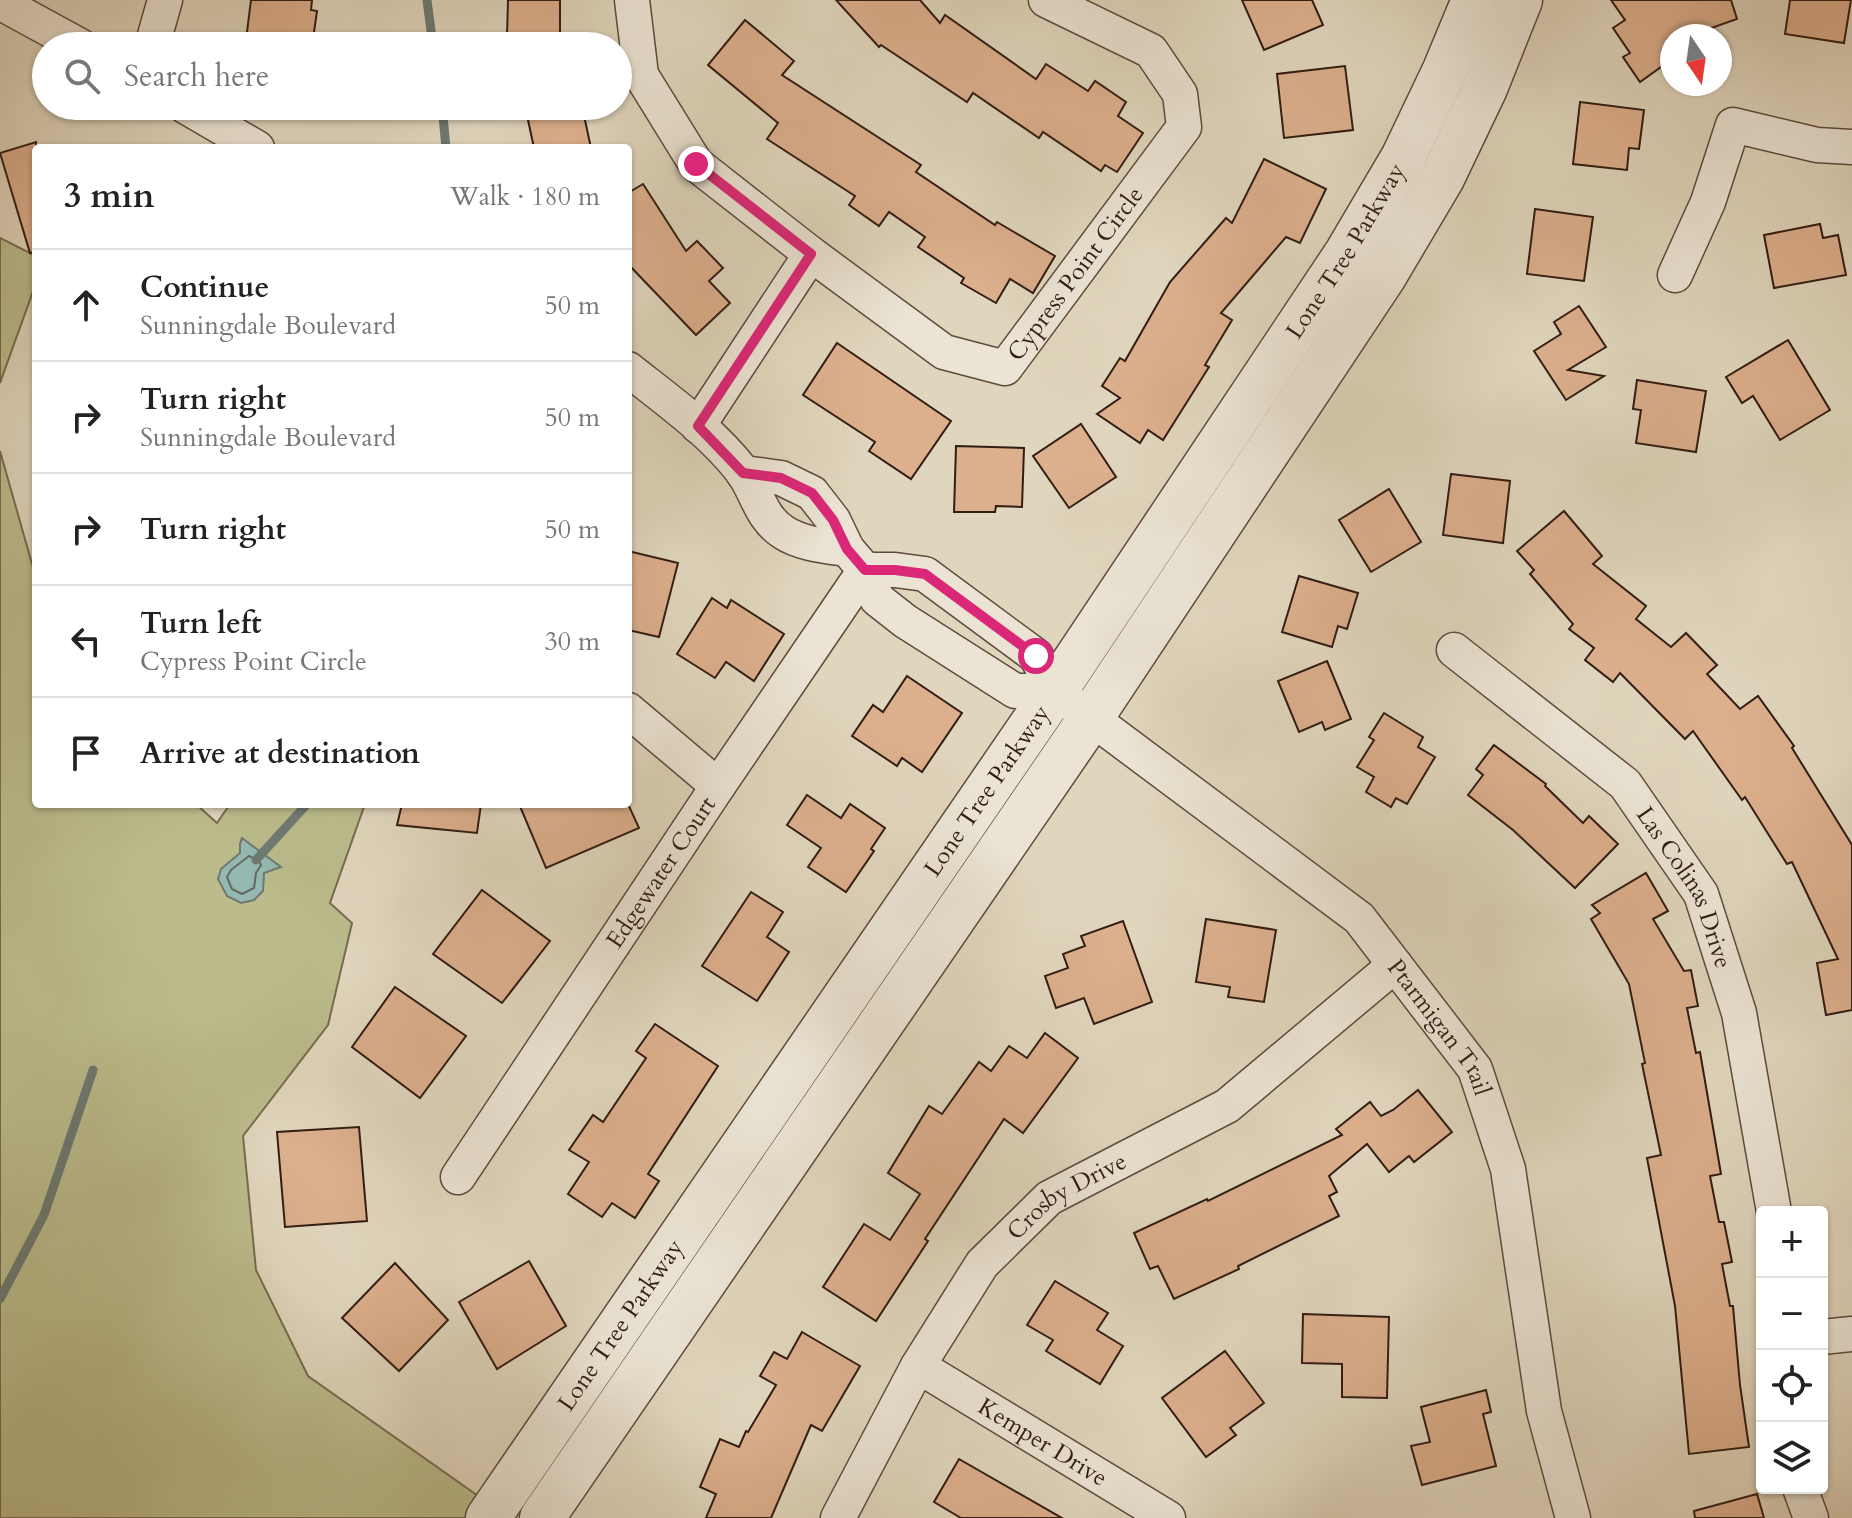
<!DOCTYPE html>
<html lang="en">
<head>
<meta charset="utf-8">
<style>
	:root { --surface:#fff; --page:#f6f6f6; --text:#222; --muted:#767676; --line:#e0e0e0 }
	body { margin:0; font-family:Cardo,serif; background:var(--page); color:var(--text) }
	.controls { position:absolute; right:24px; bottom:24px; display:grid; overflow:hidden; border-radius:8px; box-shadow:0 2px 6px #0004 }
	.controls button { width:72px; height:72px; display:grid; place-items:center; padding:0; border:0; border-bottom:2px solid var(--line); background:var(--surface); color:var(--text); font:40px sans-serif }
	.compass { position:absolute; left:1660px; top:24px; width:72px; height:72px; border-radius:50%; background:var(--surface); box-shadow:0 2px 6px #0004; rotate:167deg }
	.stop { position:absolute; width:24px; height:24px; margin:-18px; border:6px solid #db2777; border-radius:50%; background:#fff }
	.stop.end { background:#db2777; border-color:#fff; box-shadow:0 2px 8px #0008 }
	.list { margin:0; padding:0; list-style:none }
	h2 { display:flex; justify-content:space-between; align-items:center; height:104px; margin:0; padding:0 32px; font-size:34px }
	h2 small { font-size:26px; font-weight:400; color:var(--muted) }
	.list li { display:grid; grid-template-columns:52px 1fr auto; gap:24px; align-items:center; box-sizing:border-box; height:112px; padding:0 32px; border-top:2px solid var(--line) }
	.list b { display:block; font-size:30px; white-space:nowrap }
	.list p { margin:0; font-size:26px; white-space:nowrap; color:var(--muted) }
	.list em { font-size:26px; font-style:normal; color:var(--muted) }
	.icon { flex:none; width:44px; height:44px; fill:none; stroke:currentColor; stroke-width:2; stroke-linecap:round; stroke-linejoin:round }
	.map { position:relative; flex:none; width:1852px; height:1518px; overflow:hidden }
	.search { position:absolute; background:var(--surface); box-shadow:0 2px 6px #0004; left:32px; top:32px; width:600px; height:88px; display:flex; align-items:center; gap:20px; box-sizing:border-box; padding:0 28px; border-radius:44px; color:var(--muted); font-size:30px }
	.panel { position:absolute; background:var(--surface); box-shadow:0 2px 6px #0004; left:32px; top:144px; width:600px; height:664px; border-radius:8px }
	.map>svg:first-child { display:block }
	.green { fill:#bbbb8c; stroke:#766c50; stroke-width:2 }
	.water { fill:#94b9b2; stroke:#6d7a72; stroke-width:2 }
	.lines { fill:none; stroke-linecap:round; stroke-linejoin:round }
	.shore { stroke:#636a62; stroke-width:2 }
	.stream { stroke:#6d7a72; stroke-width:9 }
	.building { fill:#dcaf8d; stroke:#321c13; stroke-width:2 }
	.minor-casing { stroke:#5e4a3e; stroke-width:37 }
	.tertiary-casing { stroke:#5e4a3e; stroke-width:47 }
	.minor { stroke:#ebe4d4; stroke-width:34 }
	.tertiary { stroke:#ebe4d4; stroke-width:44 }
	.route { stroke:#db2777; stroke-width:10 }
	.labels { text-anchor:middle; stroke-width:6; stroke-linejoin:round; paint-order:stroke }
	.street-label { font-size:24px; fill:#321c13; stroke:#ebe4d4 }
</style>
</head>
<body>
<div class="map">
<svg width="1852" height="1518" viewBox="0 0 1852 1518">
	<rect width="100%" height="100%" fill="#e0d6bd"/>
	<filter id="stains"><feTurbulence type="fractalNoise" baseFrequency=".0025" numOctaves="4"/><feColorMatrix values="0 0 0 0 .2 0 0 0 0 .09 0 0 0 0 .02 0 0 0 .5 -.17"/></filter>
	<radialGradient id="worn" r=".72"><stop offset=".6" stop-color="#630" stop-opacity="0"/><stop offset="1" stop-color="#630" stop-opacity=".3"/></radialGradient>
	<g class="green">
		<path d="M0 238 36 256V283L0 383Z"/>
		<path d="M0 451 36 578V804H196L217 823 230 804H365L330 903 352 923 328 1025 243 1136 256 1270 308 1376 481 1498 467 1518H0Z"/>
	</g>
	<path class="water" d="M242 838 281 867 264 873 263 891 254 900 241 903 227 896 218 879 221 869 240 853V844Z"/>
	<g class="lines">
		<path class="shore" d="M249 856 259 861 261 865 256 873 254 888 242 894 232 889 227 877 231 870Z"/>
		<g class="stream">
			<path d="M427 0 433 46"/>
			<path d="M442 106 446 148"/>
			<path d="M256 860 307 804"/>
			<path d="M0 1299 44 1215 93 1070"/>
		</g>
	</g>
	<g class="building">
		<path d="M251 0H312L311 10 317 11 312 46 246 40Z"/>
		<path d="M508 0H560V37L507 36Z"/>
		<path d="M836 0H920L940 23 945 15 1036 79 1046 64 1088 91 1095 81 1126 102 1118 116 1143 133 1117 172 1105 165 1101 171 1043 132 1039 138 973 93 967 102 881 45 879 47Z"/>
		<path d="M1242 0H1312L1323 25 1264 50Z"/>
		<path d="M1611 0H1731L1737 19 1689 36H1672V59L1640 82 1623 57 1630 53 1613 28 1625 20Z"/>
		<path d="M1790 0H1851L1844 43 1785 34Z"/>
		<path d="M745 20 794 61 782 75 921 165 916 172 995 225 997 222 1055 256 1033 293 1010 279 996 303 961 283 964 278 918 247 925 237 889 212 879 226 849 205 855 196 767 139 778 123 708 65Z"/>
		<path d="M1345 66 1353 130 1284 138 1277 74Z"/>
		<path d="M1580 102 1644 110 1639 149 1629 148 1627 170 1573 164Z"/>
		<path d="M525 106H582L591 148H534Z"/>
		<path d="M36 142V252L30 253 0 153Z"/>
		<path d="M1264 159 1326 189 1300 243 1286 237 1221 313 1232 320 1205 365 1209 367 1163 440 1148 430 1140 443 1097 414 1120 398 1102 386 1120 358 1125 361 1170 282 1226 218 1232 223Z"/>
		<path d="M643 184 686 251 697 241 723 268 709 281 730 303 696 335 628 264V193Z"/>
		<path d="M1535 209 1593 217 1584 281 1527 274Z"/>
		<path d="M1820 224 1823 238 1838 235 1846 275 1774 288 1764 235Z"/>
		<path d="M1579 306 1606 347 1568 370 1604 376 1566 400 1534 351 1561 334 1554 322Z"/>
		<path d="M1788 340 1830 410 1780 440 1753 396 1742 403 1726 377Z"/>
		<path d="M837 343 951 421 911 479 869 451 875 442 803 395Z"/>
		<path d="M1637 380 1706 391 1696 452 1636 443 1641 410 1633 409Z"/>
		<path d="M1081 424 1116 477 1069 508 1033 456Z"/>
		<path d="M956 446 1024 448 1022 507 996 506 995 512H954Z"/>
		<path d="M1451 474 1510 481 1503 543 1443 535Z"/>
		<path d="M1389 489 1421 542 1371 572 1339 520Z"/>
		<path d="M1564 511 1602 556 1593 564 1646 606 1636 619 1671 647 1686 633 1717 665 1707 674 1740 709 1758 696 1794 746 1792 748 1852 845V1010L1826 1015 1817 963 1838 959 1792 862 1787 864 1745 797 1742 800 1693 731 1685 739 1620 673 1613 682 1585 660 1594 648 1569 629 1573 624 1530 574 1534 570 1517 551Z"/>
		<path d="M628 551 678 563 659 637 628 630Z"/>
		<path d="M1299 576 1358 593 1347 629 1338 626 1332 647 1282 632Z"/>
		<path d="M712 598 727 608 731 600 784 634 754 681 726 662 715 678 677 654Z"/>
		<path d="M1327 661 1351 719 1325 730 1322 722 1299 732 1278 681Z"/>
		<path d="M907 676 962 713 922 772 902 758 897 766 852 736 873 705 883 712Z"/>
		<path d="M1384 713 1423 737 1418 747 1435 757 1407 804 1396 798 1391 807 1366 792 1374 777 1357 767 1374 740 1369 737Z"/>
		<path d="M1494 745 1546 784 1545 786 1583 823 1589 816 1618 844 1575 888 1513 830 1468 795 1483 775 1476 769Z"/>
		<path d="M807 795 841 818 850 804 885 828 871 849 874 851 846 892 808 867 821 848 787 825Z"/>
		<path d="M402 804H481L477 833 397 825Z"/>
		<path d="M519 804H628L639 828 546 868Z"/>
		<path d="M1646 873 1668 911 1653 919 1684 971 1691 970 1698 1006 1687 1008 1696 1053 1700 1052 1721 1174 1710 1176 1719 1222H1724L1732 1262 1722 1264 1730 1306H1733L1740 1385 1749 1447 1689 1454 1675 1306 1647 1158 1661 1155 1642 1064 1645 1063 1629 984 1591 919 1600 913 1592 905Z"/>
		<path d="M482 890 550 941 502 1003 433 954Z"/>
		<path d="M751 892 783 912 767 937 789 952 757 1001 702 966Z"/>
		<path d="M1206 919 1276 930 1264 1002 1228 997 1230 987 1196 982Z"/>
		<path d="M1123 921 1152 1002 1094 1024 1084 998 1056 1008 1045 976 1068 968 1063 954 1085 946 1081 936Z"/>
		<path d="M395 987 466 1036 420 1098 352 1047Z"/>
		<path d="M655 1024 718 1066 648 1174 659 1181 635 1218 612 1203 602 1217 568 1194 589 1162 569 1150 593 1115 603 1122 646 1058 636 1051Z"/>
		<path d="M1045 1033 1078 1058 1023 1133 1004 1119 925 1239 928 1241 876 1321 823 1287 864 1224 890 1240 920 1194 888 1173 929 1106 942 1114 979 1062 991 1071 1009 1046 1027 1058Z"/>
		<path d="M1418 1090 1452 1132 1414 1162 1409 1156 1389 1172 1367 1144 1329 1176 1337 1192 1329 1196 1339 1216 1238 1266 1239 1269 1174 1299 1158 1266 1150 1269 1134 1233 1207 1199 1208 1201 1342 1135 1336 1129 1370 1102 1381 1116 1393 1110Z"/>
		<path d="M359 1127 367 1221 285 1227 277 1132Z"/>
		<path d="M529 1261 566 1326 497 1369 459 1302Z"/>
		<path d="M395 1263 448 1320 399 1371 342 1318Z"/>
		<path d="M1055 1281 1108 1313 1097 1330 1123 1346 1100 1384 1046 1351 1053 1340 1027 1325Z"/>
		<path d="M1303 1314 1389 1317 1387 1398 1342 1397V1364L1302 1363Z"/>
		<path d="M802 1332 860 1366 822 1431 811 1425 771 1518H706L716 1494 700 1487 720 1439 739 1447 746 1431 748 1432 776 1385 760 1376 774 1352 787 1359Z"/>
		<path d="M1225 1351 1264 1403 1230 1428 1236 1435 1206 1457 1162 1398Z"/>
		<path d="M1486 1390 1491 1412 1483 1414 1496 1466 1422 1485 1411 1446 1430 1442 1421 1407Z"/>
		<path d="M959 1459 1062 1518H961L934 1502Z"/>
		<path d="M1757 1494 1764 1518H1695L1694 1511Z"/>
	</g>
	<g class="lines">
		<g class="minor-casing">
			<g id="minor">
				<path id="s1" d="M632 0 641 75 696 164 811 254 944 352 1005 368 1184 127 1180 94 1151 51 1046 0"/>
				<path d="M5 5 80 46"/>
				<path d="M152 46 165 0"/>
				<path d="M185 106 257 148"/>
				<path d="M1675 275 1708 202 1733 125 1817 145 1852 147"/>
				<path d="M628 369C667 400 711 431 742 471 757 491 760 517 783 532 801 544 826 546 847 549"/>
				<path d="M698 426 811 254"/>
				<path d="M743 473 781 478 812 493 833 520 847 549 865 570 877 599 905 621 1015 691H1055"/>
				<path id="s2" d="M865 570H895L925 574 1036 656 1055 691 1359 918 1475 1069 1508 1169 1544 1411 1573 1518"/>
				<path id="s3" d="M1454 650 1625 784 1701 894 1739 1013 1774 1212"/>
				<path d="M628 710 718 786"/>
				<path id="s4" d="M458 1177 718 786 865 570"/>
				<path d="M1822 1337 1852 1334"/>
				<path id="s5" d="M918 1366 1168 1518"/>
				<path d="M1800 1488 1811 1518"/>
				<path id="s6" d="M838 1518 918 1366 982 1264 1049 1198 1227 1106 1395 965"/>
			</g>
		</g>
		<g class="tertiary-casing">
			<g id="tertiary">
				<path id="s7" d="M488 1518 1055 691 1347 253 1403 158 1445 70 1474 0"/>
				<path d="M542 1518 1092 716 1384 276 1442 178 1485 88 1520 0"/>
			</g>
		</g>
		<use href="#minor" class="minor"/>
		<use href="#tertiary" class="tertiary"/>
	</g>
	<g class="lines">
		<path class="route" d="M696 164 811 254 698 426 743 473 781 478 812 493 833 520 847 549 865 570H895L925 574 1036 656"/>
	</g>
	<g class="labels">
		<g class="street-label">
			<text dy="8" stroke="none"><textPath href="#s7" startOffset="1530">Lone Tree Parkway</textPath></text>
			<text dy="8" stroke="none"><textPath href="#s1" startOffset="672">Cypress Point Circle</textPath></text>
			<text dy="8" stroke="none"><textPath href="#s7" startOffset="882">Lone Tree Parkway</textPath></text>
			<text dy="8" stroke="none"><textPath href="#s4" startOffset="366">Edgewater Court</textPath></text>
			<text dy="8" stroke="none"><textPath href="#s3" startOffset="338">Las Colinas Drive</textPath></text>
			<text dy="8" stroke="none"><textPath href="#s2" startOffset="754">Ptarmigan Trail</textPath></text>
			<text dy="8" stroke="none"><textPath href="#s6" startOffset="402">Crosby Drive</textPath></text>
			<text dy="8" stroke="none"><textPath href="#s7" startOffset="234">Lone Tree Parkway</textPath></text>
			<text dy="8" stroke="none"><textPath href="#s5" startOffset="146">Kemper Drive</textPath></text>
		</g>
	</g>
	<rect width="100%" height="100%" filter="url(#stains)"/>
	<rect width="100%" height="100%" fill="url(#worn)"/>
</svg>
<div class="controls">
<button>+</button>
<button>−</button>
<button><svg class="icon" aria-label="locate" viewBox="0 0 24 24"><circle cx="12" cy="12" r="6"/><path d="M12 2v4M12 18v4M2 12h4M18 12h4"/></svg></button>
<button><svg class="icon" aria-label="layers" viewBox="0 0 24 24"><path d="M12 4l9 5-9 5-9-5zM3 14l9 5 9-5"/></svg></button>
</div>
<svg class="compass" viewBox="-18 -18 36 36"><path d="M0-13l5 13h-10z" fill="#e53935"/><path d="M0 13l5-13h-10z" fill="#767676"/></svg>
<div class="stop" style="left:1036px;top:656px"></div>
<div class="stop end" style="left:696px;top:164px"></div>
<div class="search"><svg class="icon" aria-label="search" viewBox="0 0 24 24"><circle cx="10" cy="10" r="6"/><path d="M15 15l6 6"/></svg>Search here</div>
<section class="panel">
<h2>3 min<small>Walk · 180 m</small></h2>
<ul class="list">
<li><svg class="icon" aria-label="ahead" viewBox="0 0 24 24"><path d="M12 20V5M6 11l6-6 6 6"/></svg><div><b>Continue</b><p>Sunningdale Boulevard</p></div><em>50 m</em></li>
<li><svg class="icon" aria-label="right" viewBox="0 0 24 24"><path d="M7 20v-9h11M14 6l5 5-5 5"/></svg><div><b>Turn right</b><p>Sunningdale Boulevard</p></div><em>50 m</em></li>
<li><svg class="icon" aria-label="right" viewBox="0 0 24 24"><path d="M7 20v-9h11M14 6l5 5-5 5"/></svg><div><b>Turn right</b></div><em>50 m</em></li>
<li><svg class="icon" aria-label="left" viewBox="0 0 24 24"><path d="M17 20v-9H6M10 6l-5 5 5 5"/></svg><div><b>Turn left</b><p>Cypress Point Circle</p></div><em>30 m</em></li>
<li><svg class="icon" aria-label="arrive" viewBox="0 0 24 24"><path d="M6 21V4h12l-3 4 3 4H6"/></svg><div><b>Arrive at destination</b></div></li>
</ul>
</section>
</div>
</body>
</html>
